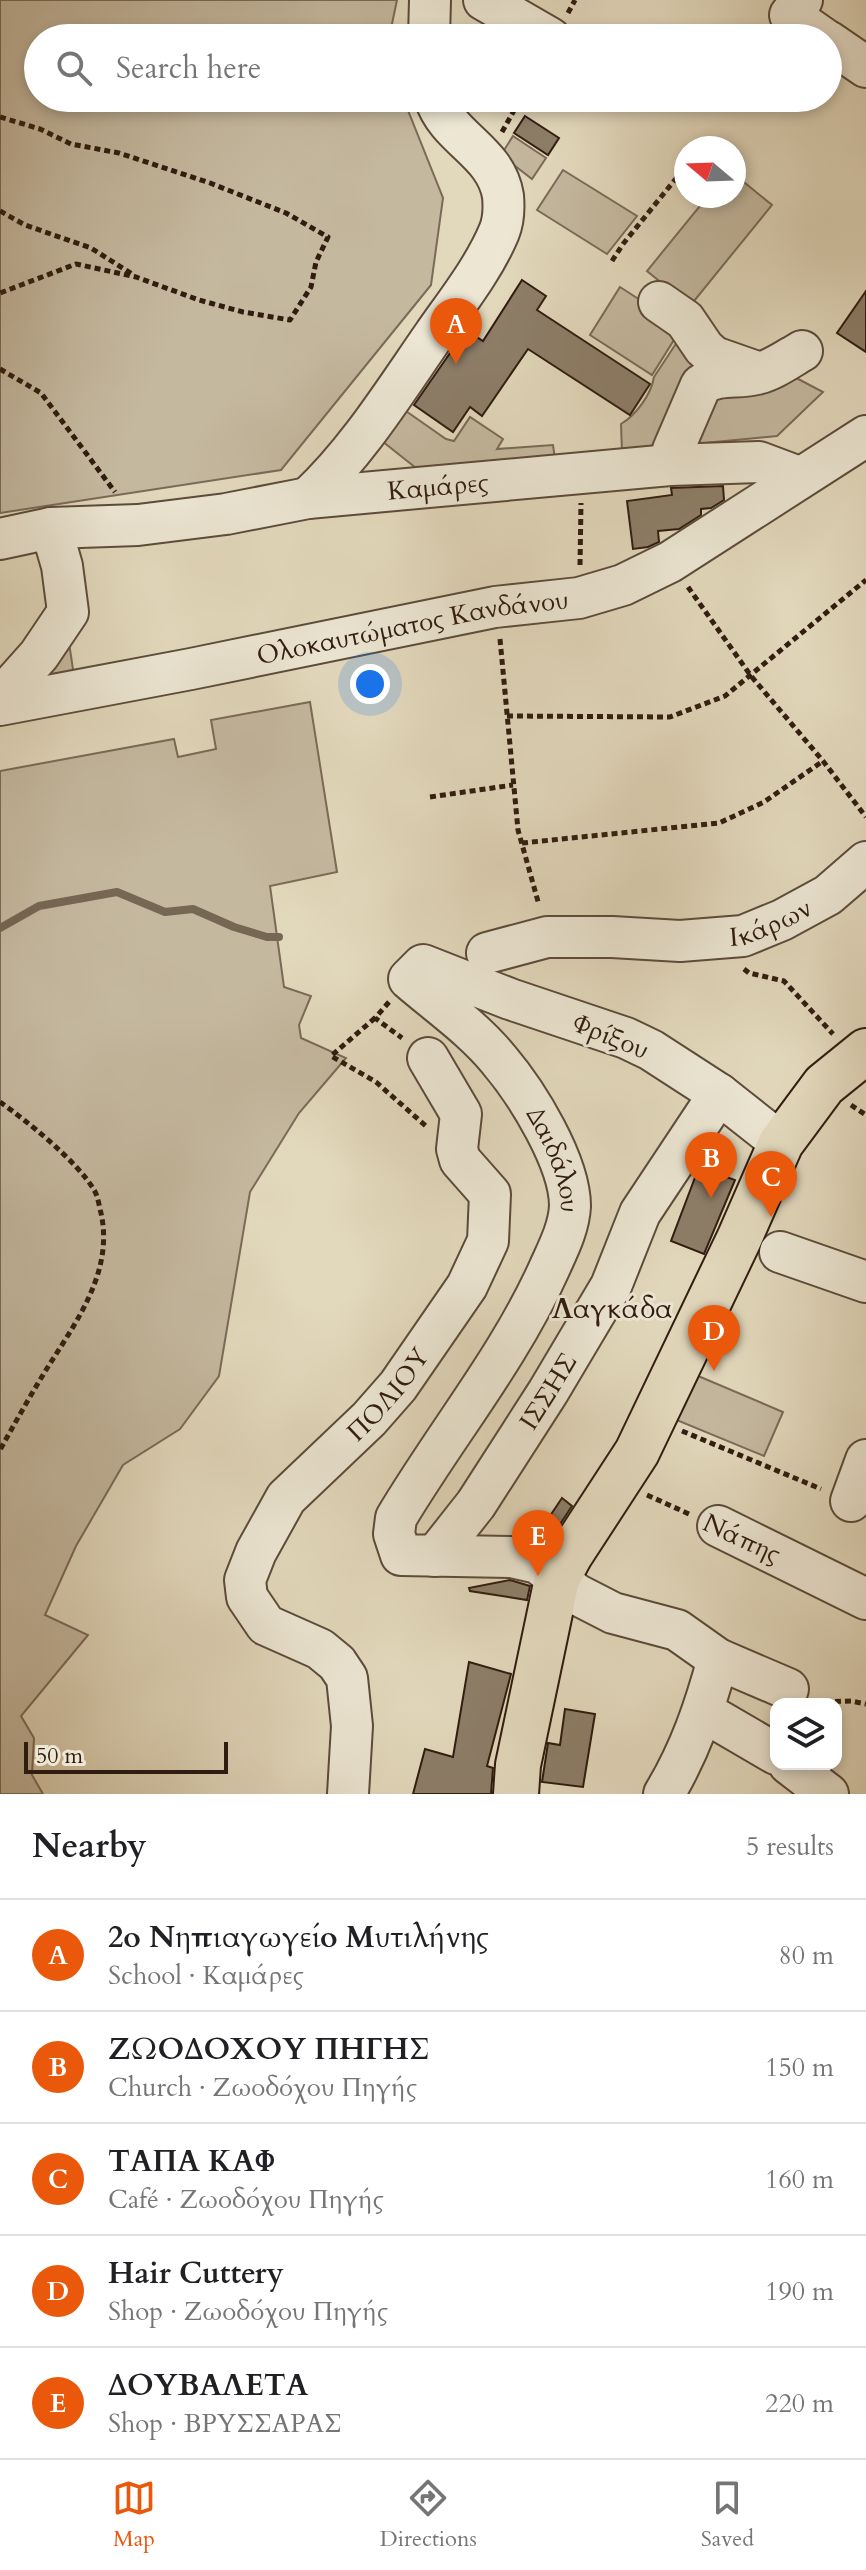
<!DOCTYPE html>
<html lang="en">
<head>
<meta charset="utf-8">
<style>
	:root { --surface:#fff; --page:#f6f6f6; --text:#202124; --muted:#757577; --line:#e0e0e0; --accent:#ea580c }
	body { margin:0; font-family:Cardo,serif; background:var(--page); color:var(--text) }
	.controls { position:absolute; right:24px; bottom:24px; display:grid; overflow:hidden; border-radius:16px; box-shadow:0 4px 12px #0003 }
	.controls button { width:72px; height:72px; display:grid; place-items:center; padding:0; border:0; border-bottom:2px solid var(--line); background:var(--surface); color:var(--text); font:40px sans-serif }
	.compass { position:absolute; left:674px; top:136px; width:72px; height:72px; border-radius:50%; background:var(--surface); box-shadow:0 4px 12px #0003; rotate:289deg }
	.scale { position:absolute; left:24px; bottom:20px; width:204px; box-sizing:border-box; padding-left:8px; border:4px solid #301c10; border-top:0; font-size:22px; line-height:28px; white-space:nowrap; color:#301c10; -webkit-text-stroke:6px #ece6d3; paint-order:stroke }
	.you { position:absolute; left:370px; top:684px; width:28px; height:28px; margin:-20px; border:6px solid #fff; border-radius:50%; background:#1a73e8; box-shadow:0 0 0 12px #1a73e833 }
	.badge { display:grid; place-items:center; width:52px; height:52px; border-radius:50%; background:var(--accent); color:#fff; font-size:26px; font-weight:700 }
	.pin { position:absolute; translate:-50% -66px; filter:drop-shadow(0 2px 4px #0008) }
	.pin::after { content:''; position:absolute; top:42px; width:28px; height:24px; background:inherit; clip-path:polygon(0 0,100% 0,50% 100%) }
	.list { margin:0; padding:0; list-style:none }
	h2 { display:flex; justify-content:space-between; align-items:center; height:104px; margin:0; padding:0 32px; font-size:34px }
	h2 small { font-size:26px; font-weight:400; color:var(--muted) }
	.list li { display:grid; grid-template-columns:52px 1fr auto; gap:24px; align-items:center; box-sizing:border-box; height:112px; padding:0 32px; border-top:2px solid var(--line) }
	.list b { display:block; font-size:30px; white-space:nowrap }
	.list p { margin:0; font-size:26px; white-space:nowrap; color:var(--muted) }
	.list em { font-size:26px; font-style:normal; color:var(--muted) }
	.icon { flex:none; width:44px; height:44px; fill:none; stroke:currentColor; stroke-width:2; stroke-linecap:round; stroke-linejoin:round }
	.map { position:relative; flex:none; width:866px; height:1794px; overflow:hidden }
	.search { position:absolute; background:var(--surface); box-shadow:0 4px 12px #0003; left:24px; right:24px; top:24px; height:88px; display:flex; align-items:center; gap:20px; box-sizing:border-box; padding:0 28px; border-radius:44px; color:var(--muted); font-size:30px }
	.sheet { height:664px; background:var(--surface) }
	nav { display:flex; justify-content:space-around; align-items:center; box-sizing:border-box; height:112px; border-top:2px solid var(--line); background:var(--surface); font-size:22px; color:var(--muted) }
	nav a { display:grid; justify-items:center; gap:4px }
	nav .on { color:var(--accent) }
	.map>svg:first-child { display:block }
	.green { fill:#c4b89f; stroke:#7a6a58; stroke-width:2 }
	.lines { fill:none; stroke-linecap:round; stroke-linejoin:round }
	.stream { stroke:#766654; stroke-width:8 }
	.building { fill:#8d7e69; stroke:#301c10; stroke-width:2 }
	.minor-casing { stroke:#5c4b3b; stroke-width:44 }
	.major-casing { stroke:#301c10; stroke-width:48 }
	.path { stroke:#301c10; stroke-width:5; stroke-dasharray:6 4; stroke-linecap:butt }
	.minor { stroke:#ece6d3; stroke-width:40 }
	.major { stroke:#e2d8bc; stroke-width:44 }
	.labels { text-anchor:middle; stroke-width:6; stroke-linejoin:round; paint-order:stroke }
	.street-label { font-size:26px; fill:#301c10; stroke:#ece6d3 }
	.neighbourhood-label { font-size:28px; font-weight:bold; fill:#301c10; stroke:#ece6d3 }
</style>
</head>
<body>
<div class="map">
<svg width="866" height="1794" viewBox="0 0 866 1794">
	<rect width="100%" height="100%" fill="#e2d8bc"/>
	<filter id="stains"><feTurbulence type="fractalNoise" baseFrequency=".0025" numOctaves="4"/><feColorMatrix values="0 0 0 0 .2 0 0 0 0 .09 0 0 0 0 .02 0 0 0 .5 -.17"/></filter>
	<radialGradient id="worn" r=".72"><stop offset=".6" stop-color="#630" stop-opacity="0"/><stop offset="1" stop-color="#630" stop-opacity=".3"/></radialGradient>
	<g class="green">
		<path d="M0 0H397L389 38H38V98H403L443 198 431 285 281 470 0 513Z"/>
		<path d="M513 136 546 158 532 179 501 155Z"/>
		<path d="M563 170 637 216 607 254 537 210Z"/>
		<path d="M734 174 772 205 690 306 647 271 708 196H734Z"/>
		<path d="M620 287 682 327 652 375 590 335Z"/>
		<path d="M685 330 708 365 663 448 622 452 621 424C636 415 651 395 654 377Z"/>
		<path d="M783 371 823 392 777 436 683 445 702 399Z"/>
		<path d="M403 409 446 439 454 441 470 417 503 439 497 449 553 445 555 459 421 472 382 441Z"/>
		<path d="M68 636 74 676 44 677Z"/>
		<path d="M310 702 337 872 270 886 284 987 311 996 299 1025 301 1038 346 1058 299 1113 250 1192 219 1376 180 1429 123 1465 76 1546 45 1615 88 1635 21 1716 34 1738 32 1775 43 1794H0V771L174 739 178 757 216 749 211 720Z"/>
		<path d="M684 1370 783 1412 764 1456 662 1414Z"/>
	</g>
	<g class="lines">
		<path class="stream" d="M0 928 39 906 117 892 165 912 193 909 234 927 267 937H279"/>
	</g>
	<g class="building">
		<path d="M525 116 559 138 548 155 514 133Z"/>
		<path d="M522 280 546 296 537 310 650 384 630 415 528 349 482 416 470 407 453 432 414 405 466 330 483 341Z"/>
		<path d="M866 291V352L837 333Z"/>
		<path d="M723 486 724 500 711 508 701 509V515L679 529 658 531 659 542 648 547 633 549 627 501 672 495 671 488Z"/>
		<path d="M699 1167 735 1180 704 1254 671 1241Z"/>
		<path d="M562 1498 572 1506 555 1532 544 1525Z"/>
		<path d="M510 1580 530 1586 527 1600 470 1591 469 1588Z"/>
		<path d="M469 1662 511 1674 487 1766 493 1768 491 1794H413L425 1749 453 1757Z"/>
		<path d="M565 1709 595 1714 583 1787 542 1782 548 1743 560 1745Z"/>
	</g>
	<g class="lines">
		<g class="minor-casing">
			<g id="minor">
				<path d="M484 0 550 38"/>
				<path d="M802 0 790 15 823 38"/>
				<path d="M429 38 430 0"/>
				<path d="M828 41 866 67"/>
				<path d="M659 302 685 320 704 348 714 357 757 372"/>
				<path d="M670 465 673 450 701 385C718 373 737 379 757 374 773 370 788 359 802 351"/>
				<path d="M308 498C358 451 395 391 434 335 457 302 484 268 499 232 504 220 504 207 503 196 496 151 448 139 435 98"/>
				<path id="s1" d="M0 539 51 528 138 525 226 514 308 498 670 465 759 462 799 477"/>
				<path d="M0 699 39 655 68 612 62 566 51 528"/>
				<path id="s2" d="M0 705 191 669 495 607 579 598 623 585 670 562 866 436"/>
				<path id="s3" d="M487 953 547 937H612L680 941 743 936 782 920 828 895 866 862"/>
				<path id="s4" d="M781 1143 719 1094 651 1050 626 1038 510 999 423 965 409 979C439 1005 474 1029 499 1060 527 1093 570 1162 570 1206 569 1228 558 1249 549 1269 509 1358 446 1434 396 1518L394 1534 401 1555 511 1557 538 1563 576 1594 613 1613 677 1630 718 1659 788 1689"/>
				<path d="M780 1252 866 1282"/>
				<path d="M851 1501 866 1460"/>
				<path d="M718 1526 866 1599"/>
				<path id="s5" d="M435 1556 476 1504 548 1392 611 1286 640 1213 719 1094"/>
				<path d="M704 1712 776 1754"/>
				<path d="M789 1764 828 1794"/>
				<path id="s6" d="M348 1794 352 1726 347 1678 337 1663 320 1649 266 1625 247 1597 245 1580 256 1552 286 1498 369 1419 398 1386 467 1286 488 1241 490 1194 460 1160 457 1149 461 1114 428 1058"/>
				<path d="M664 1794C690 1751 705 1707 718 1659"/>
			</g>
		</g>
		<g class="major-casing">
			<path id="major" d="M516 1794 518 1765 557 1579 570 1555 637 1452 739 1239 781 1143 824 1085 866 1051"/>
		</g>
		<g class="path">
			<path d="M568 13 575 0"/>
			<path d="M0 117 40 129 71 144 119 153 210 183 286 213 328 237 316 262 311 287 290 320 243 312 199 300 136 277 76 264 0 293"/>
			<path d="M502 132 521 98"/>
			<path d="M0 211 25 225 91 248 132 274"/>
			<path d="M612 261 623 244 678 176"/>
			<path d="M0 369 41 393 115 492"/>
			<path d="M580 565 581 503"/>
			<path d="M688 587 751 676 823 761 866 817"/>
			<path d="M500 639 518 830 539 905"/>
			<path d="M507 716 670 717 725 696 866 580"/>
			<path d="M430 797 513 785"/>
			<path d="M522 843 719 823 764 802 823 761"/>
			<path d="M744 969 749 973 784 981 833 1034"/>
			<path d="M389 1002 375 1018 402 1038"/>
			<path d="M375 1018 331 1056 376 1082 427 1127"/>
			<path d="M0 1102C27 1121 78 1162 94 1190 98 1196 99 1206 101 1213 114 1272 76 1322 46 1370 30 1396 15 1423 0 1450"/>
			<path d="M851 1105 866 1115"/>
			<path d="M682 1431 821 1489"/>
			<path d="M647 1495 689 1514"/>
			<path d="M815 1702 851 1701 866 1704"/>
		</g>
		<use href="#minor" class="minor"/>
		<use href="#major" class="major"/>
	</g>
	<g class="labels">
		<g class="street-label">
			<text dy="9" stroke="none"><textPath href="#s1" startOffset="442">Καμάρες</textPath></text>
			<text dy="9" stroke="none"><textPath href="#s2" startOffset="420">Ολοκαυτώματος Κανδάνου</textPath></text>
			<text dy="9" stroke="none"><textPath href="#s3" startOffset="288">Ικάρων</textPath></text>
			<text transform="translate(611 1036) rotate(22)" y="9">Φρίξου</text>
			<text dy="9" stroke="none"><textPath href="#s4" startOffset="660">Δαιδάλου</textPath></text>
			<text dy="9" stroke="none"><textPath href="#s5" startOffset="200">ΙΣΣΗΣ</textPath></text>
			<text dy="9" stroke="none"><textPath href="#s6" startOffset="504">ΠΟΛΙΟΥ</textPath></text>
			<text transform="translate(742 1538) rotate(25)" y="9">Νάπης</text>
		</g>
		<g class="neighbourhood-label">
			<text x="612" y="1318">Λαγκάδα</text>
		</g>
	</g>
	<rect width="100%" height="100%" filter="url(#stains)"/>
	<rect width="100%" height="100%" fill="url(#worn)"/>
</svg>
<div class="controls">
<button><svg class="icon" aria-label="layers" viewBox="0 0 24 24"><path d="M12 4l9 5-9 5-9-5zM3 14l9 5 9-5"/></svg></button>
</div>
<svg class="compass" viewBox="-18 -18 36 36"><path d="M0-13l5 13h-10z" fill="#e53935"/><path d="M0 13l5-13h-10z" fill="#757577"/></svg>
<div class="scale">50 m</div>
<div class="you"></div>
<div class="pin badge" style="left:456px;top:364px">A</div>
<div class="pin badge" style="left:711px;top:1198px">B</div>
<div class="pin badge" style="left:771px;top:1217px">C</div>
<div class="pin badge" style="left:714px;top:1371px">D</div>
<div class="pin badge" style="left:538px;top:1576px">E</div>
<div class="search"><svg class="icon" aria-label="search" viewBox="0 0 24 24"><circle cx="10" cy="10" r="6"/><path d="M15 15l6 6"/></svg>Search here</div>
</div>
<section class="sheet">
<h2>Nearby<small>5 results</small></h2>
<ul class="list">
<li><span class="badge">A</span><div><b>2ο Νηπιαγωγείο Μυτιλήνης</b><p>School · Καμάρες</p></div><em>80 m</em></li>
<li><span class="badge">B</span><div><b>ΖΩΟΔΟΧΟΥ ΠΗΓΗΣ</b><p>Church · Ζωοδόχου Πηγής</p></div><em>150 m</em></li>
<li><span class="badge">C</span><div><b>ΤΑΠΑ ΚΑΦ</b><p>Café · Ζωοδόχου Πηγής</p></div><em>160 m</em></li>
<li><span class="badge">D</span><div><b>Hair Cuttery</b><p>Shop · Ζωοδόχου Πηγής</p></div><em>190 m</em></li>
<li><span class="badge">E</span><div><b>ΔΟΥΒΑΛΕΤΑ</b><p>Shop · ΒΡΥΣΣΑΡΑΣ</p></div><em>220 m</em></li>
</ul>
</section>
<nav>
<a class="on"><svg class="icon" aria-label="map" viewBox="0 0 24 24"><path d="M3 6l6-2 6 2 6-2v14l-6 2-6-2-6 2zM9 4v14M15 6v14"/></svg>Map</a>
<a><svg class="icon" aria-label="directions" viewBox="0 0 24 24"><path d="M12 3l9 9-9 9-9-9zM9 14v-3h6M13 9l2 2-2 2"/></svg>Directions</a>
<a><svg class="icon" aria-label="saved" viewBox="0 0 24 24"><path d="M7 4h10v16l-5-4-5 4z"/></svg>Saved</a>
</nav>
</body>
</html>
